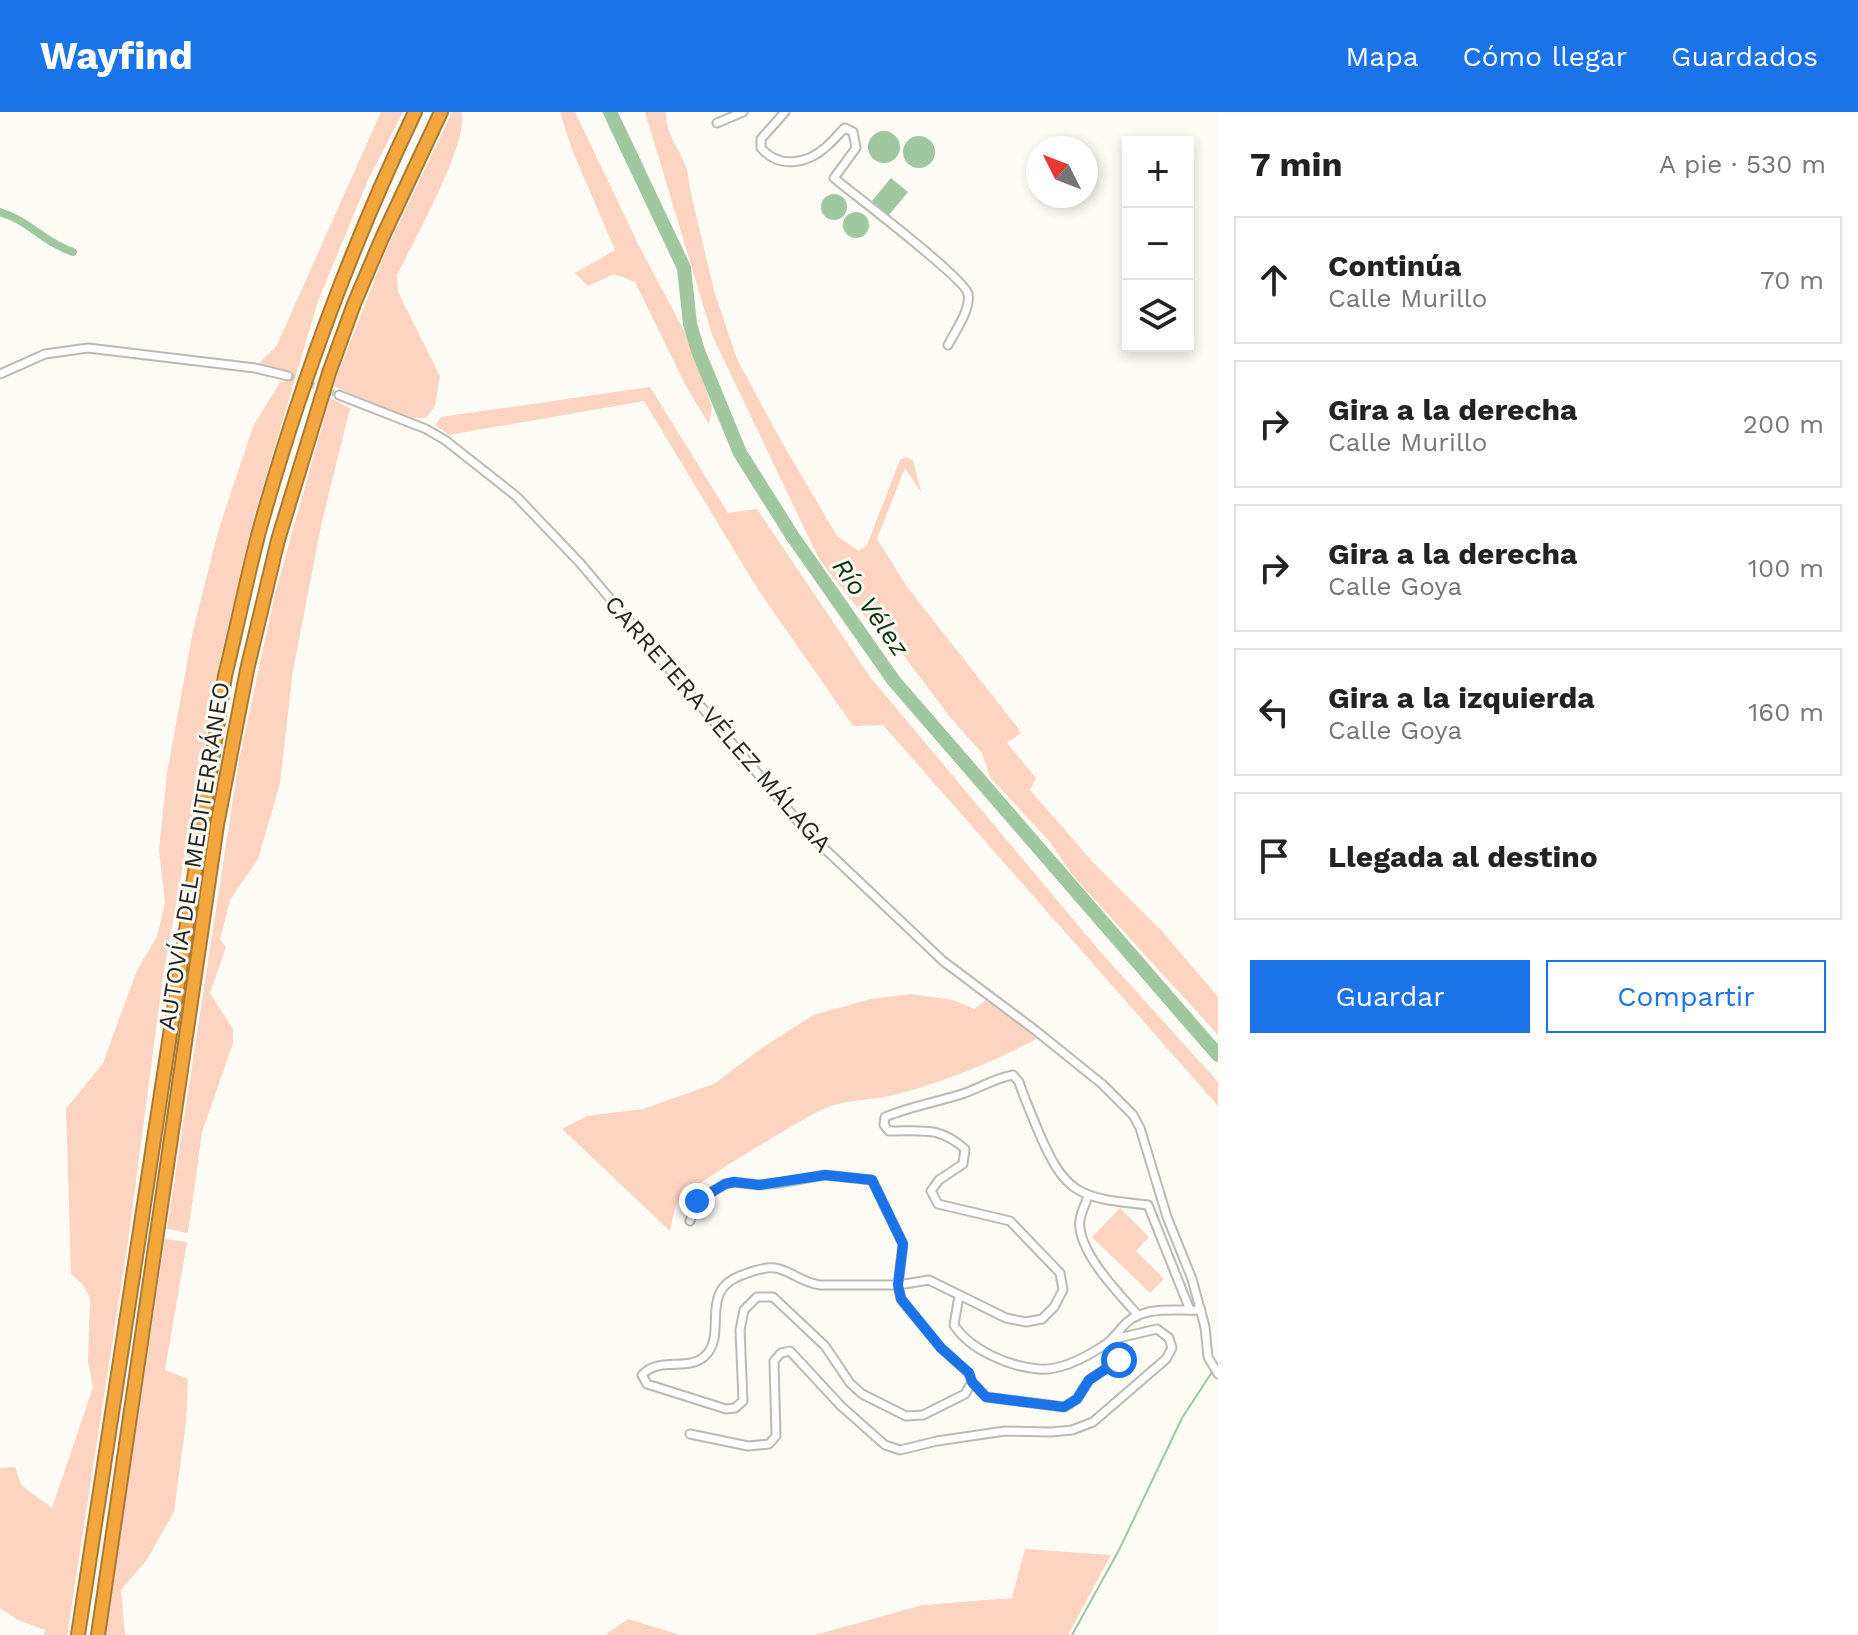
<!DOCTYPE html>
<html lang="es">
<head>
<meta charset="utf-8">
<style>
	:root { --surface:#fff; --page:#f6f6f6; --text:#222; --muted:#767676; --line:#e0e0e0; --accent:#1a73e8 }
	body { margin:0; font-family:"Work Sans",sans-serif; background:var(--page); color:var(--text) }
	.controls { position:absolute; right:24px; top:24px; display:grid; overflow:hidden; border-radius:0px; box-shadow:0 4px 12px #0003 }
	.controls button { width:72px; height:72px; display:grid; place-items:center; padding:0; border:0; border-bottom:2px solid var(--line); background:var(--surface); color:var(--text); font:40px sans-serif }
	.compass { position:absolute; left:1026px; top:24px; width:72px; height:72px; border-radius:50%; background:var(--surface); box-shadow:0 4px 12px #0003; rotate:312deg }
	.stop { position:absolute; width:24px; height:24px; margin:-18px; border:6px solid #1a73e8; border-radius:50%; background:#fff }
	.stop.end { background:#1a73e8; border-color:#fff; box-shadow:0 2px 8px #0008 }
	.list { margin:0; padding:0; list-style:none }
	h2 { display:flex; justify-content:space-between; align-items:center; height:104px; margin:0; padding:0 32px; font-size:34px }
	h2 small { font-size:26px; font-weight:400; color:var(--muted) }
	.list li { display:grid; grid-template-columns:52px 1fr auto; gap:24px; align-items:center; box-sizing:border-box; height:128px; margin:0 16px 16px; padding:0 16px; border:2px solid var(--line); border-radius:0px }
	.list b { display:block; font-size:30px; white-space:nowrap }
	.list p { margin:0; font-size:26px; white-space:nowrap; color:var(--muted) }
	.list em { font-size:26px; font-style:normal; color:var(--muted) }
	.actions { display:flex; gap:16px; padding:24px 32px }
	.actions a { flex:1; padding:18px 0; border:2px solid var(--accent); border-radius:0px; text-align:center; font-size:28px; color:var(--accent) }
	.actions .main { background:var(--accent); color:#fff }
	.icon { flex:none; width:44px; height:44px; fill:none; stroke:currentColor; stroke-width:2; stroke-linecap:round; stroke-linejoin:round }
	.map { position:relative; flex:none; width:1218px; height:1523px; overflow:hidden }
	header { display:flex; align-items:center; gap:48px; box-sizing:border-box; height:112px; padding:0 40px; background:var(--accent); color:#fff }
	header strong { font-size:38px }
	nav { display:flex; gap:44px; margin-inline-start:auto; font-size:28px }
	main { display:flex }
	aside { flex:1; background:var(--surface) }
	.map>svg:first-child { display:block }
	.green { fill:#fdd4c1 }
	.water { fill:#a0c7a0 }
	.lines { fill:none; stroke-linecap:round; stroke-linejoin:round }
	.stream { stroke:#a0c7a0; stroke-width:2 }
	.canal { stroke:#a0c7a0; stroke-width:8 }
	.river { stroke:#a0c7a0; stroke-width:14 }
	.street-tunnel { stroke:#d1d0ca; stroke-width:7; stroke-dasharray:7 3.5; stroke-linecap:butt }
	.street-casing { stroke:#bbb9b3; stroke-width:11 }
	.highway-casing { stroke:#ab7933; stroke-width:16 }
	.street { stroke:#fff; stroke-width:7 }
	.highway { stroke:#f2a63b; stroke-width:12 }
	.route { stroke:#1a73e8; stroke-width:10 }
	.labels { text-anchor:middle; stroke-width:6; stroke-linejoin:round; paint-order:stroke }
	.street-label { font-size:24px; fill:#262523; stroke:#fcfbf4 }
	.water-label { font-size:26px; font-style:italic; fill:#08330e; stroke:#fcfbf4 }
</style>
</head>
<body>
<header>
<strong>Wayfind</strong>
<nav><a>Mapa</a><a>Cómo llegar</a><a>Guardados</a></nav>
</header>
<main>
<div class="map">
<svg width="1218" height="1523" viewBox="0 0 1218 1523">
	<rect width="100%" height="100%" fill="#fcfbf4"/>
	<g class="green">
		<path d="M381 0H403L368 68 318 189 252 412 221 544 163 864 129 1122 67 1523H44L45 1518 18 1508 0 1496V1356L15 1355 21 1373 52 1396 93 1275 88 1250 90 1186 83 1173 71 1162 66 997 103 951 137 858 157 825 165 791 159 738 167 661 193 519 219 416 253 315 280 270H285L289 260 257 253 276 235Z"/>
		<path d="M452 0H461C472 25 411 134 397 163L398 180 440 264 435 294 426 306H406L333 274 386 139Z"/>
		<path d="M560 0H575L639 134 690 230 712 295 709 312 687 276 635 170 614 162 588 174 575 161 615 138 571 35Z"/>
		<path d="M645 0H666C665 28 690 46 689 73L714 179 737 247 780 327 837 424 859 439 867 433 900 348 906 345 913 348 921 380 905 356 877 427 907 475 1018 616 1021 621 1007 631 1036 666 1030 678 1091 748 1161 818 1218 885V923L1074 765 1050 730 990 665 982 641 950 605 904 544 860 499 819 447 712 223Z"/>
		<path d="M650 275 728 401 757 397 870 565 1098 837 1218 970V994L883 613 853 614 757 476 644 289 449 323 435 313 441 305Z"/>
		<path d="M330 286 350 296 322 409 293 558 280 671 258 747 230 788 220 828 226 835 210 881 233 917V931L202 1020 188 1121 167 1117 239 648 276 478Z"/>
		<path d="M911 882 953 888 974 897 986 888 1038 926C991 951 942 971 890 984 868 989 845 987 823 997 804 1006 686 1076 678 1089 674 1097 672 1110 670 1119L562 1017 587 1004 643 997 714 972 759 938 813 903 871 887Z"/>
		<path d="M1120 1096 1149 1125 1136 1139 1164 1167 1150 1181 1092 1125Z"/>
		<path d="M165 1127 187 1130 165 1258 188 1267 186 1310 174 1400 146 1449 121 1478 125 1523H105Z"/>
		<path d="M1025 1437 1111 1443 1068 1523H815L923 1493 1012 1486Z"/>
		<path d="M628 1507 680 1523H605Z"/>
	</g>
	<g class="water">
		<circle cx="884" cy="35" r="16"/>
		<circle cx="919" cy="40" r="16"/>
		<path d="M891 66 908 80 889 103 872 89Z"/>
		<circle cx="834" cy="95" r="13"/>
		<circle cx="856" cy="113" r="13"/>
	</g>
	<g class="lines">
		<path class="stream" d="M1072 1523 1119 1438 1182 1306 1212 1260"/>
		<path class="canal" d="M0 100C28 108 45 131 73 140"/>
		<path class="river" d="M610 0 684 156 690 212 698 239 740 341 793 425 894 569 1218 943"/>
		<path class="street-tunnel" d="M288 264 339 283"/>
		<g class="street-casing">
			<g id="street">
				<path d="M785 0 761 27V36C779 57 807 52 826 35 833 29 838 22 845 16L853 20 856 36 834 66C853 82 966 167 968 182 971 198 955 219 948 233"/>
				<path d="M717 11 743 0"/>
				<path d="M0 262 45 242 88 236 255 256 288 264"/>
				<path d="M339 283 426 317 445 328 516 384 580 451 807 720 943 849 1035 918 1102 972 1133 1003 1140 1016 1167 1105 1192 1167 1205 1215 1208 1245 1218 1262"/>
				<path d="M1088 1084C1086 1091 1081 1100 1080 1108 1076 1138 1119 1182 1138 1203"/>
				<path d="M690 1109 697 1089 725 1072 734 1070 759 1073 779 1071 825 1063 872 1068 903 1132 898 1173 901 1187 941 1236 969 1261 972 1270 965 1282 923 1303 906 1304 862 1282 850 1271 825 1234 773 1185H757L744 1198 740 1218 743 1289 735 1296 726 1297 647 1272 642 1263C659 1244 688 1260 705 1244 729 1221 696 1177 745 1162 755 1158 764 1155 775 1156 788 1157 802 1171 820 1173H898L929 1168 1006 1206 1026 1210 1042 1207 1054 1195 1063 1178 1060 1161 1010 1109 938 1092 931 1079 939 1068 963 1052 965 1037C939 1014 922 1019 889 1019L884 1013 885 1005C911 994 938 990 965 981 982 975 995 966 1013 963L1019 970C1024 986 1031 1001 1037 1016 1065 1083 1078 1086 1148 1093L1190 1198"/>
				<path d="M959 1184 954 1213C970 1238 1010 1255 1039 1257 1060 1259 1086 1245 1103 1234 1118 1225 1122 1209 1139 1203 1159 1195 1180 1199 1201 1198"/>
				<path d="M972 1270 986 1285 1064 1295 1077 1287 1089 1268 1119 1248"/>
				<path d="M690 1322 748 1334 769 1332 776 1324 774 1249 781 1241 790 1239 841 1294 885 1333 900 1338 937 1329 1005 1319 1051 1320 1072 1318 1093 1310 1166 1247 1172 1236 1169 1226 1157 1217 1114 1227"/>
			</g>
		</g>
		<g class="highway-casing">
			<g id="highway">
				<path d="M78 1523 225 564C237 515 247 465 260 416 300 273 351 134 415 0"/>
				<path d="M98 1523 217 713 247 558 278 428 329 261 354 192 382 126 441 0"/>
			</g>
		</g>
		<use href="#street" class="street"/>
		<use href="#highway" class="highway"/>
	</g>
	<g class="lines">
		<path class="route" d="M697 1089 725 1072 734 1070 759 1073 825 1063 872 1068 903 1132 898 1173 901 1187 941 1236 969 1261 972 1270 986 1285 1064 1295 1077 1287 1089 1268 1119 1248"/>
	</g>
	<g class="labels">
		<g class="street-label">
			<text transform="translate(718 612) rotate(49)" y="8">CARRETERA VÉLEZ MÁLAGA</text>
			<text transform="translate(194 744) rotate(-81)" y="8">AUTOVÍA DEL MEDITERRÁNEO</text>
		</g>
		<g class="water-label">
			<text transform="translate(871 495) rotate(55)" y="9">Río Vélez</text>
		</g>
	</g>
</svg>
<div class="controls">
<button>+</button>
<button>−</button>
<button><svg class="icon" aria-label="layers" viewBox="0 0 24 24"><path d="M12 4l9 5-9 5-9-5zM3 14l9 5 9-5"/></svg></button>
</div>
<svg class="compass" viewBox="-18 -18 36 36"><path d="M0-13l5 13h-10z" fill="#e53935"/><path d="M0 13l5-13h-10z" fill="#767676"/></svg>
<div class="stop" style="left:1119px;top:1248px"></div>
<div class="stop end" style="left:697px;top:1089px"></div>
</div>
<aside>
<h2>7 min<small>A pie · 530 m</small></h2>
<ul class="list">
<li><svg class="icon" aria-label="ahead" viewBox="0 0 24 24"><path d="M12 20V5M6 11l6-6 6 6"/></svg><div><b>Continúa</b><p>Calle Murillo</p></div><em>70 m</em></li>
<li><svg class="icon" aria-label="right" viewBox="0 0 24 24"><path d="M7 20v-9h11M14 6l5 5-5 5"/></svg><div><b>Gira a la derecha</b><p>Calle Murillo</p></div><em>200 m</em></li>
<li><svg class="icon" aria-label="right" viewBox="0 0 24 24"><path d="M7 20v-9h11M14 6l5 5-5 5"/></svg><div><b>Gira a la derecha</b><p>Calle Goya</p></div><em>100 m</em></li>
<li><svg class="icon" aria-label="left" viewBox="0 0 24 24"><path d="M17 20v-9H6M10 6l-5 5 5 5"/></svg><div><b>Gira a la izquierda</b><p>Calle Goya</p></div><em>160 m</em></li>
<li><svg class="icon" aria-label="arrive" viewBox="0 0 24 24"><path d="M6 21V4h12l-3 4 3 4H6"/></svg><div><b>Llegada al destino</b></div></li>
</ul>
<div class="actions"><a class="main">Guardar</a><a>Compartir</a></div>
</aside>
</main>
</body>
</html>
